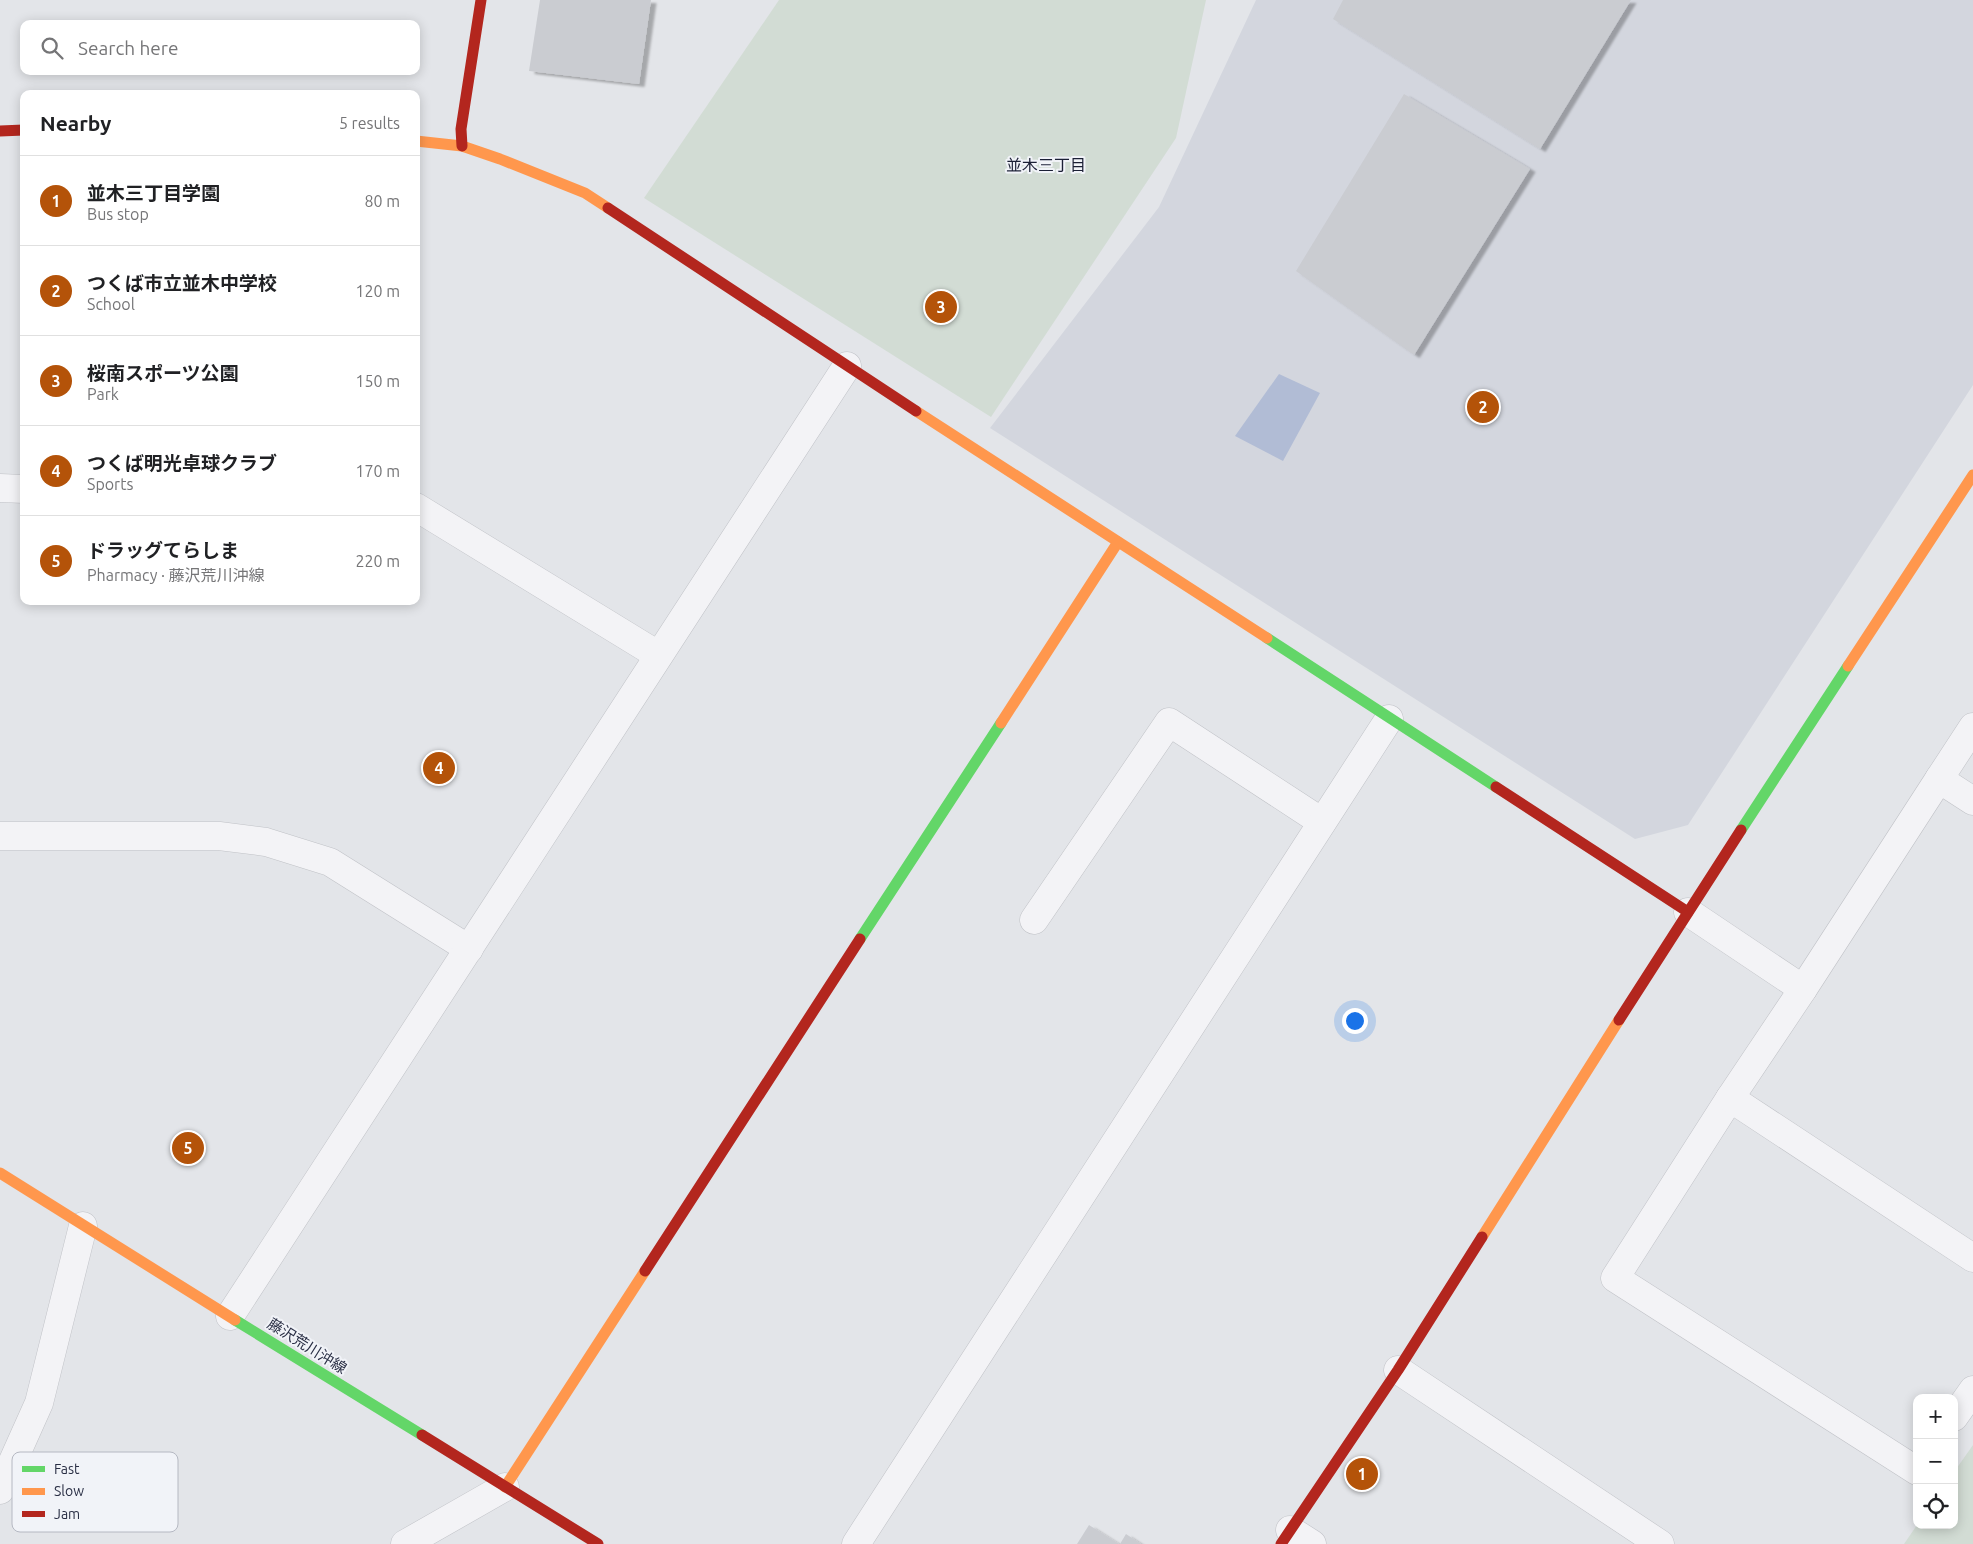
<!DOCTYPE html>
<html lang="en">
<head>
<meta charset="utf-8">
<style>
	:root { --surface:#fff; --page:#f6f6f6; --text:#202124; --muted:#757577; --line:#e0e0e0; --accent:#b45309 }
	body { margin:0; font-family:Ubuntu,"Noto Sans JP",sans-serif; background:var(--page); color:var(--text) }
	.controls { position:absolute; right:15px; bottom:15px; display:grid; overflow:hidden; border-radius:10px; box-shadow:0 2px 12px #0003 }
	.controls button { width:45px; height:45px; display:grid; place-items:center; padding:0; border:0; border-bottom:1px solid var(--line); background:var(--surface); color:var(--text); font:25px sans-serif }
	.you { position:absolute; left:1354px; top:1020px; width:18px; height:18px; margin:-12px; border:4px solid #fff; border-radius:50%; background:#1a73e8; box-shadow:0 0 0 8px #1a73e833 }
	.badge { display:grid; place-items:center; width:32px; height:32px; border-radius:50%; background:var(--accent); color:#fff; font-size:16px; font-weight:700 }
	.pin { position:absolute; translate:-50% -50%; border:2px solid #fff; box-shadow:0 1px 5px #0006 }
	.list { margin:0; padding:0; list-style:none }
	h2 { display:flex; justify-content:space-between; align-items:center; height:65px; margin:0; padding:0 20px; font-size:21px }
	h2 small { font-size:16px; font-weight:400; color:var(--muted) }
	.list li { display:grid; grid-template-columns:32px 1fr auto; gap:15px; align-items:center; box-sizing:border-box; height:90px; padding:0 20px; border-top:1px solid var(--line) }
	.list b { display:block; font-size:19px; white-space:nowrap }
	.list p { margin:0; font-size:16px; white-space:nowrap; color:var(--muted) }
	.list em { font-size:16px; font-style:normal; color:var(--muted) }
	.icon { flex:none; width:28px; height:28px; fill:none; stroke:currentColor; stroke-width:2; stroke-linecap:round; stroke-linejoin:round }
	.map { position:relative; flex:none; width:1973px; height:1544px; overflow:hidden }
	.search { position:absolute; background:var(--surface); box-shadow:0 2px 12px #0003; left:20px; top:20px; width:400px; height:55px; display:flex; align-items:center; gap:12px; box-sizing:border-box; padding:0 18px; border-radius:10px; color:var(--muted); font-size:19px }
	.panel { position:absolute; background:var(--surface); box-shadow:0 2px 12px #0003; left:20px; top:90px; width:400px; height:515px; border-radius:10px }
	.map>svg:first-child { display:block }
	.built { fill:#d3d6de }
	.green { fill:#d2dcd4 }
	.water { fill:#b1bcd5 }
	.building { fill:#caccd1; filter:url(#shadow) }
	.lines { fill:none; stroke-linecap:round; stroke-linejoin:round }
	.street-casing { stroke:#c0c2c7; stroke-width:29 }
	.street { stroke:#f3f3f6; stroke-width:28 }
	.fast { stroke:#63d668; stroke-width:11 }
	.slow { stroke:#ff974d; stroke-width:11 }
	.jam { stroke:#b3261e; stroke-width:11 }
	.labels { text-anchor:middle; stroke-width:4; stroke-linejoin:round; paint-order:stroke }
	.street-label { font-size:15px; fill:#292e44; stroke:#f1f3f8 }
	.neighbourhood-label { font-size:16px; fill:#1b1f35; stroke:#f1f3f8 }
	.key { fill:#f1f3f8; stroke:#b5b8c2; stroke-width:1 }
	.key-label { font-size:14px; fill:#292e44 }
</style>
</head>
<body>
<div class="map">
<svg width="1973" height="1544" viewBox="0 0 1973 1544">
	<defs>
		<filter id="shadow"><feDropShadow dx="5.5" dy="3" stdDeviation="1" flood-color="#0004"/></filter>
	</defs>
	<rect width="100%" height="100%" fill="#e3e5e9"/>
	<path class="built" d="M1256 0H1973V385L1688 825 1635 839 990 428 1159 207Z"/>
	<g class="green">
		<path d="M779 0H1206L1176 138 991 417 644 198Z"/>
		<path d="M1973 1445V1544H1904L1917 1525H1954V1472Z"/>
	</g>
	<path class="water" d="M1279 374 1320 393 1283 461 1235 436Z"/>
	<g class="building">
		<path d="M540 0H651L639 84 529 71Z"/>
		<path d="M1343 0H1631L1540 149 1333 19Z"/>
		<path d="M1404 94 1530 169 1414 355 1296 271Z"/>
		<path d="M1089 1525 1119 1544H1077Z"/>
		<path d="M1126 1534 1141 1544H1120Z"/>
	</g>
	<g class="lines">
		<g class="street-casing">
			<g id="street">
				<path d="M0 488 24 489"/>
				<path d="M416 507 658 655"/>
				<path d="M1939 779 1973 727"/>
				<path d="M0 836H219L266 842 330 862 469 949"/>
				<path d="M1688 912 1803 989 1939 779 1973 801"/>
				<path d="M1034 920 1169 722 1322 822"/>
				<path d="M1803 989 1730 1098 1615 1278 1917 1471"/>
				<path d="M1730 1098 1973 1258"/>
				<path d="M230 1316 847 366"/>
				<path d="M1398 1370 1660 1544"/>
				<path d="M1954 1417 1973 1390"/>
				<path d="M0 1490 39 1403 83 1226"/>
				<path d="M1290 1530 1312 1544"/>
				<path d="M405 1544 505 1487"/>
				<path d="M856 1544 1389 719"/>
			</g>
		</g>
		<use href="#street" class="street"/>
		<g class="fast">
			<path d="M1267 638 1496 787"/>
			<path d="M1741 830 1848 666"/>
			<path d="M860 939 1001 723"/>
			<path d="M235 1320 422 1435"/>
		</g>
		<g class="slow">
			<path d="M416 141 462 146 500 159 585 193 608 208"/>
			<path d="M916 411 1267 638"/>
			<path d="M1848 666 1973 475"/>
			<path d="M1001 723 1118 542"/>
			<path d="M0 1173 235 1320"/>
			<path d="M1482 1237 1619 1020"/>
			<path d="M505 1487 645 1271"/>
		</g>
		<g class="jam">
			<path d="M0 131 24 130"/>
			<path d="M462 146 461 129 481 0"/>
			<path d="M608 208 916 411"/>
			<path d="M1496 787 1688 912"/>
			<path d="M1619 1020 1741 830"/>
			<path d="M645 1271 860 939"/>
			<path d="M422 1435 598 1544"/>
			<path d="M1281 1544 1398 1370 1482 1237"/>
		</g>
	</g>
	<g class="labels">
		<g class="street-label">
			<text transform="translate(307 1346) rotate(32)" y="5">藤沢荒川沖線</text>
		</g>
		<g class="neighbourhood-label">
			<text x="1046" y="171">並木三丁目</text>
		</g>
	</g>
	<rect x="12" y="1452" width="166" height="80" rx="8" class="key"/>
	<rect x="22" y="1466" width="23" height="6" fill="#63d668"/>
	<rect x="22" y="1488" width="23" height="7" fill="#ff974d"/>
	<rect x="22" y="1511" width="23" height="6" fill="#b3261e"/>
	<g class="key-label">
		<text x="54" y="1474">Fast</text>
		<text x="54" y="1496">Slow</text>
		<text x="54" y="1519">Jam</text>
	</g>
</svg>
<div class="controls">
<button>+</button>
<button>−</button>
<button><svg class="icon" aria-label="locate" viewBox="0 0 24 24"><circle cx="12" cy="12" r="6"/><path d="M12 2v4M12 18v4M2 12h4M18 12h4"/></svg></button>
</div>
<div class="you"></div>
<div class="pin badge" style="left:1362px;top:1474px">1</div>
<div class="pin badge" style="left:1483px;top:407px">2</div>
<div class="pin badge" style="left:941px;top:307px">3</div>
<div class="pin badge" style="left:439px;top:768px">4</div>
<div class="pin badge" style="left:188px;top:1148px">5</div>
<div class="search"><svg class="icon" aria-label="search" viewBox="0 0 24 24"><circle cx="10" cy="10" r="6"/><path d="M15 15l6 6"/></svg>Search here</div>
<section class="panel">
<h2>Nearby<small>5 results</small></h2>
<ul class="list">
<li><span class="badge">1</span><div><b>並木三丁目学園</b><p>Bus stop</p></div><em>80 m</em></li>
<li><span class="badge">2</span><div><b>つくば市立並木中学校</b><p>School</p></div><em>120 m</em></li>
<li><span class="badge">3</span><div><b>桜南スポーツ公園</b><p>Park</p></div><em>150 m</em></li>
<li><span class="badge">4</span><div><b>つくば明光卓球クラブ</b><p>Sports</p></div><em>170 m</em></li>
<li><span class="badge">5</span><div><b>ドラッグてらしま</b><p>Pharmacy · 藤沢荒川沖線</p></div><em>220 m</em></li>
</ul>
</section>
</div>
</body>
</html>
